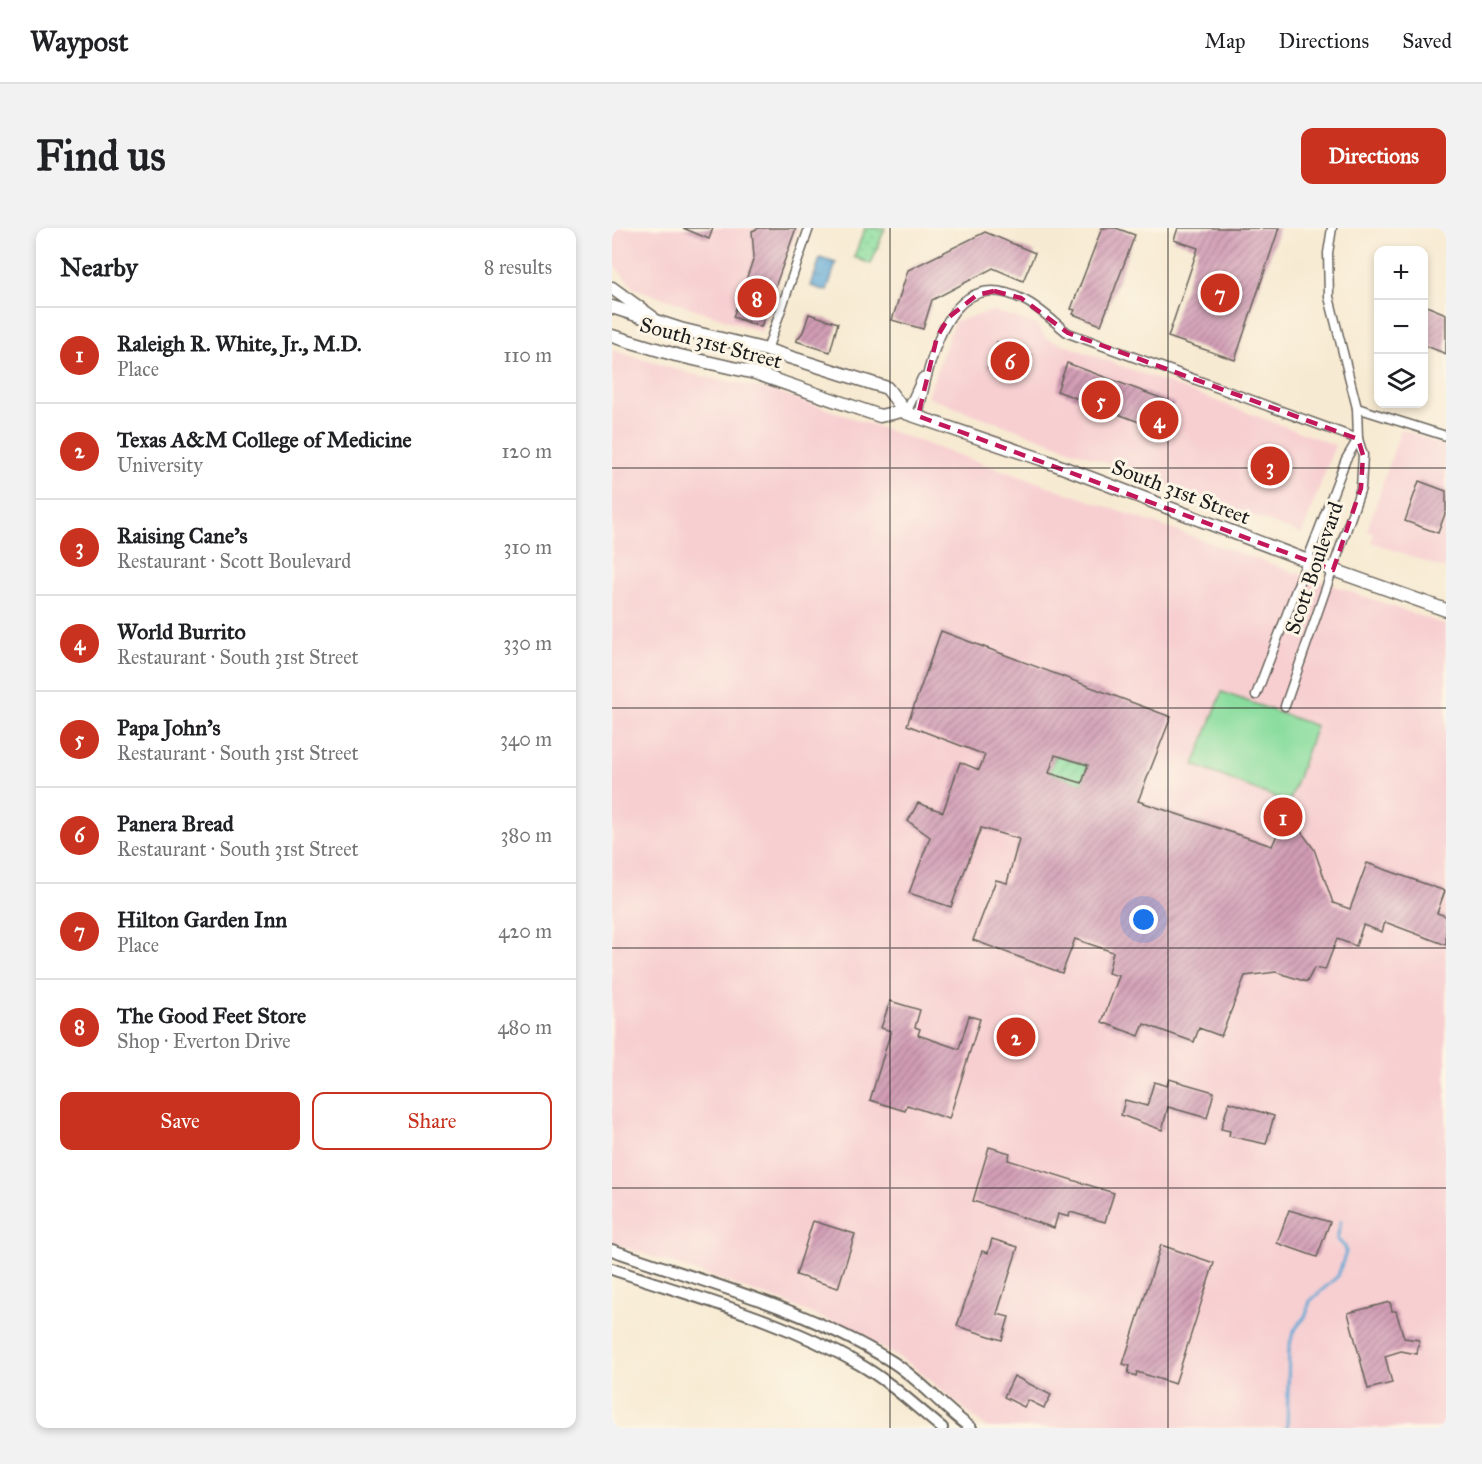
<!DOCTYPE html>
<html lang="en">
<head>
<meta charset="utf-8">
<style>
	:root { --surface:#fff; --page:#f2f2f2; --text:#202124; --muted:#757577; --line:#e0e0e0; --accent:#c8321e }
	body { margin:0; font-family:"IM FELL Great Primer",serif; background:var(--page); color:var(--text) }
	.controls { position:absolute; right:18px; top:18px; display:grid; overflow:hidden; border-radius:12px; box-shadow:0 3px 9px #0003 }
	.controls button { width:54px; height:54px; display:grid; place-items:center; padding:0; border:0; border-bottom:2px solid var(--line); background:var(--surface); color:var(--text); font:30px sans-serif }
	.you { position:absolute; left:532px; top:692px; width:21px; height:21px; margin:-15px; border:4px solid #fff; border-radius:50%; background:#1a73e8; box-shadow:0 0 0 9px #1a73e833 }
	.badge { display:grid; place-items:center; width:39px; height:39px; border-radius:50%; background:var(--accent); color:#fff; font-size:20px; font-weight:700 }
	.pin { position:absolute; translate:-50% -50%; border:3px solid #fff; box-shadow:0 2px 6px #0006 }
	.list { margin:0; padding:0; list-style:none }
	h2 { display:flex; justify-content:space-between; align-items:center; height:78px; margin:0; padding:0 24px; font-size:26px }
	h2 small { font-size:20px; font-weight:400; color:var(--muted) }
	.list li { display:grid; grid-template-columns:39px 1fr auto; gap:18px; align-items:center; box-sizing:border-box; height:96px; padding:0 24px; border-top:2px solid var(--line) }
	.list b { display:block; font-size:22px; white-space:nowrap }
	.list p { margin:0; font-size:20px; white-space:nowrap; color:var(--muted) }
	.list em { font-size:20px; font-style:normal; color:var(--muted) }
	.actions { display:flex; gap:12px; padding:18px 24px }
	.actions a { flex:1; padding:14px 0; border:2px solid var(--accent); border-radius:12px; text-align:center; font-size:21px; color:var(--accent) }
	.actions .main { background:var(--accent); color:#fff }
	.icon { flex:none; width:33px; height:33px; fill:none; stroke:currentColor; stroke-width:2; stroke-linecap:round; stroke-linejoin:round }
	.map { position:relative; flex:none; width:834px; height:1200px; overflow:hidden; border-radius:12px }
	header { display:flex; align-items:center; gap:36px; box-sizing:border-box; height:84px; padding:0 30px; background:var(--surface); border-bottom:2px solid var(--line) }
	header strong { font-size:28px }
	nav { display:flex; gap:33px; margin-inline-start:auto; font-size:21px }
	.intro { display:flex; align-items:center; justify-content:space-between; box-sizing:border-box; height:144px; padding:0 36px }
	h1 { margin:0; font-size:42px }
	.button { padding:15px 27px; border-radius:12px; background:var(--accent); color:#fff; font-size:21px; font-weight:700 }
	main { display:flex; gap:36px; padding:0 36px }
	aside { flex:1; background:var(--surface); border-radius:12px; box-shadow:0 3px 9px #0003 }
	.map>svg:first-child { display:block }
	.built { fill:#f7cfd1 }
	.grass { fill:#8add9e; stroke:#537c5d; stroke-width:1.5 }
	.park { fill:url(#park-dots); stroke:#537c5d; stroke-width:1.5 }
	.garden { fill:url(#garden-furrows); stroke:#537c5d; stroke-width:1.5 }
	.water { fill:url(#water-ripples); stroke:#3c6278; stroke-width:1.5 }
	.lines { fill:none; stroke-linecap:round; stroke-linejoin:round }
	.stream { stroke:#5da7d5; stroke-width:3 }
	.building { fill:url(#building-hatch); fill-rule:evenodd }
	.minor-casing { stroke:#69645c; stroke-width:11 }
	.tertiary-casing { stroke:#69645c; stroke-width:14 }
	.secondary-casing { stroke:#69645c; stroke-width:15 }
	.minor { stroke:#fff; stroke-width:8 }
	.tertiary { stroke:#fff; stroke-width:10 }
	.secondary { stroke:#fff; stroke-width:12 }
	.marked { fill:none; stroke:#c2185b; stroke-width:4.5; stroke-dasharray:12 8; stroke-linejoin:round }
	.grid { fill:none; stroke:#1c1c1c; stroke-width:1.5; stroke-opacity:0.55 }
	.labels { text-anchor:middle; stroke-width:6; stroke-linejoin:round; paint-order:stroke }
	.street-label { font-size:21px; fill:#1c1c1c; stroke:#fcf5e5 }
</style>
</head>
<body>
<header>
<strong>Waypost</strong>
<nav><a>Map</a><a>Directions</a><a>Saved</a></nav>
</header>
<div class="intro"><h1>Find us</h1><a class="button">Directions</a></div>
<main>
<aside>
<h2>Nearby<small>8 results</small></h2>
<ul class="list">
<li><span class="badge">1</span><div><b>Raleigh R. White, Jr., M.D.</b><p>Place</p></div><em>110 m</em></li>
<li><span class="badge">2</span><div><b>Texas A&amp;M College of Medicine</b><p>University</p></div><em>120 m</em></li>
<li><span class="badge">3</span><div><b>Raising Cane's</b><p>Restaurant · Scott Boulevard</p></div><em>310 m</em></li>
<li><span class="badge">4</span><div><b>World Burrito</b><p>Restaurant · South 31st Street</p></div><em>330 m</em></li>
<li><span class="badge">5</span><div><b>Papa John's</b><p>Restaurant · South 31st Street</p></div><em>340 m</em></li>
<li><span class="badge">6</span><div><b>Panera Bread</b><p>Restaurant · South 31st Street</p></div><em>380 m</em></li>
<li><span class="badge">7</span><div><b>Hilton Garden Inn</b><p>Place</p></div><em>420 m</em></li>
<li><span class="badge">8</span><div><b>The Good Feet Store</b><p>Shop · Everton Drive</p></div><em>480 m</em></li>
</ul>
<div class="actions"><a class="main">Save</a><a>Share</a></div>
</aside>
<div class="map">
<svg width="834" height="1200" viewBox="0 0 834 1200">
	<defs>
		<pattern id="park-dots" width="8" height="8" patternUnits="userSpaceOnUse" patternTransform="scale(1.5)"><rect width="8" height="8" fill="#8add9e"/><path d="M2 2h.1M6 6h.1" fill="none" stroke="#76bd88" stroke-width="1.8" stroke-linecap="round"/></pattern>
		<pattern id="garden-furrows" width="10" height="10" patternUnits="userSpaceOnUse" patternTransform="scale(1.5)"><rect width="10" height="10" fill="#8add9e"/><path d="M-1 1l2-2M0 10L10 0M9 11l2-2" fill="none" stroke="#76bd88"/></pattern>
		<pattern id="water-ripples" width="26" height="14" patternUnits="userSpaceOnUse" patternTransform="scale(1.5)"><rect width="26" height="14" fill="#5da7d5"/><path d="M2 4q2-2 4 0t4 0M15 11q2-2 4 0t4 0" fill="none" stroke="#4c87ac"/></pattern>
		<pattern id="building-hatch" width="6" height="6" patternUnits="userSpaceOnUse" patternTransform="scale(1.5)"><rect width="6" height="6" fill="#d19cb5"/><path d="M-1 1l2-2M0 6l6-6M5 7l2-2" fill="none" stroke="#a97e92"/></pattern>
	</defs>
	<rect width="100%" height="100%" fill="#fcf5e5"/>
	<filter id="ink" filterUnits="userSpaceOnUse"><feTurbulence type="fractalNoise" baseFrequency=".0167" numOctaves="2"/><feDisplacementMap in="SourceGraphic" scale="12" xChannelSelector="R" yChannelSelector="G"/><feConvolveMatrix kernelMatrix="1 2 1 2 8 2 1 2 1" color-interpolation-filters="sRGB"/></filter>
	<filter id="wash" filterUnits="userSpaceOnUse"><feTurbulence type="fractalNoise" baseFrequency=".008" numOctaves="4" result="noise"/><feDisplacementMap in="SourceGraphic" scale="24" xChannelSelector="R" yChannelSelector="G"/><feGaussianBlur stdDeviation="1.35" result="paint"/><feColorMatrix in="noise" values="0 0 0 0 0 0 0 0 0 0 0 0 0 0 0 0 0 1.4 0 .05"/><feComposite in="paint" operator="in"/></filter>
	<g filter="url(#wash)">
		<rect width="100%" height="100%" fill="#f7ead2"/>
		<g class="built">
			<path d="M0 0H186L149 104 22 60 0 35Z"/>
			<path d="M382 83 424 96 434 110 723 217 690 306 315 169 343 93Z"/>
			<path d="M0 122 80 146 163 163 834 397V1200H375L298 1136 236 1101 172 1074 0 1015Z"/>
			<path d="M789 201 834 218V341L759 314 762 306 755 303Z"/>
		</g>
		<path class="grass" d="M610 464 704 498 677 575 582 537Z"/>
		<path class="park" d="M253 0H273L259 36 242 29Z"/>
		<path class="garden" d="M443 527 475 537 473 547 502 566 437 545Z"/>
		<path class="water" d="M208 30 224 35 215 63 199 58Z"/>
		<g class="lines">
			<path class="stream" d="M675 1200 677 1121 681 1104 694 1087 698 1073 726 1048 734 1024 733 1019 725 1011 729 993"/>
		</g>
		<g id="blocks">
			<g class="building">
				<path d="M71 0H101L97 11Z"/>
				<path d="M147 0H184L149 99 121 89 142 29 140 3Z"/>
				<path d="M490 0H504L523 7 489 97 461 86 463 82 459 81Z"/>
				<path d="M566 0H667L623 132 556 109 586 20 562 12Z"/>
				<path d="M373 4 423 25 411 53 381 40 320 72 311 101 280 92 296 42Z"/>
				<path d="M812 77 834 86V126L812 117Z"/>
				<path d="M197 86 226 95 218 124 184 113 191 104Z"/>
				<path d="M385 114 420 127 411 150 376 139Z"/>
				<path d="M455 135 562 175 551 203 445 163Z"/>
				<path d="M650 222 676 231 668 254 640 245Z"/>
				<path d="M807 253 834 263V283L826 305 793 293Z"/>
				<path d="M329 403 559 489 526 573 660 618 670 596 688 602 702 621 721 675 738 681 755 635 833 663 825 685 834 688V717L773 694 770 704 751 697 744 718 725 711 713 742 702 740 695 754 664 744 633 748 609 808 587 800 582 814 532 796 527 808 490 794 507 748 496 745 501 724 463 711 450 745 361 712 384 652 395 655 407 611 369 600 339 679 297 665 318 609 296 593 306 575 331 584 348 534 367 542 373 527 295 497ZM443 527 476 537 470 555 437 545Z"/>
				<path d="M278 773 308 782 303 799 308 801 306 807 347 821 357 788 368 791 337 891 295 877 293 883 258 872 279 803 269 800Z"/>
				<path d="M557 851 602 864 595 890 556 879 550 902 509 887 513 872 535 878 542 854 555 858Z"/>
				<path d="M617 874 662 888 654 916 617 908 618 903 609 901Z"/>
				<path d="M377 919 398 925 396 932 502 965 493 994 458 984 457 989 446 986 442 1000 361 973Z"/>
				<path d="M677 982 718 994 705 1029 665 1015Z"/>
				<path d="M201 993 243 1006 226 1060 184 1047Z"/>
				<path d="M380 1011 406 1019 385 1086 397 1089 390 1112 345 1098 370 1023 376 1025Z"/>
				<path d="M549 1017 602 1035 563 1156 525 1144 524 1148 516 1145 518 1138 511 1136Z"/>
				<path d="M778 1074 780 1083H784L792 1110 807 1112 805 1126 789 1123 773 1128 780 1155 756 1161 736 1085Z"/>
				<path d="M402 1148 439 1167 432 1180 416 1172 412 1179 392 1169Z"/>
			</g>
		</g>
	</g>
	<g filter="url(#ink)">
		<use href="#blocks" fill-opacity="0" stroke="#69645c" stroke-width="1.5"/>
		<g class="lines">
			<g class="minor-casing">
				<g id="minor">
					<path d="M155 122 197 0"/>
					<path d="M745 180 834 208"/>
					<path d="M294 185 310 150"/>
					<path d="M306 188C317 138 334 32 412 72 428 80 442 94 456 105L746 211"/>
					<path d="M644 467 734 231 746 211"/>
					<path d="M673 478 749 260 751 227 746 211 745 180 717 69 716 25 720 0"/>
				</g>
			</g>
			<g class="tertiary-casing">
				<g id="tertiary">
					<path d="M0 1022C94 1055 193 1080 279 1133 308 1151 331 1180 359 1200"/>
					<path d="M0 1041C82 1069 171 1092 247 1136 277 1153 303 1178 330 1200"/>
				</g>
			</g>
			<g class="secondary-casing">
				<g id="secondary">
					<path d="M0 60 40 89"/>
					<path d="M0 79 68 101 155 122 275 160 294 185 429 231 696 333 834 382"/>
					<path d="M0 108 64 127 143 145 268 188 290 183"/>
				</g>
			</g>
			<use href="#minor" class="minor"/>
			<use href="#tertiary" class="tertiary"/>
			<use href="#secondary" class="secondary"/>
		</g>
	</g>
	<path class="marked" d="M382 63 409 70 456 105 746 211 751 227 749 260 721 342 306 188 325 109 337 89 365 67Z"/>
	<path class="grid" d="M278 0V1200M556 0V1200M0 240H834M0 480H834M0 720H834M0 960H834"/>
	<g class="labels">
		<g class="street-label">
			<text transform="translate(99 115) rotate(15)" y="7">South 31st Street</text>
			<text transform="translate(569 264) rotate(21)" y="7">South 31st Street</text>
			<text transform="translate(702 340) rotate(-71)" y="7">Scott Boulevard</text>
		</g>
	</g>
</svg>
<div class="controls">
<button>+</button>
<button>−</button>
<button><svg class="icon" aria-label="layers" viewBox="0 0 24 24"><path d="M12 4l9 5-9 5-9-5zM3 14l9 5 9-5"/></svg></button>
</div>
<div class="you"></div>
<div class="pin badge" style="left:671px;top:589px">1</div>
<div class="pin badge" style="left:404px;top:809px">2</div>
<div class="pin badge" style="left:658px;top:238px">3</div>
<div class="pin badge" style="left:547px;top:192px">4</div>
<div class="pin badge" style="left:489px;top:172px">5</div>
<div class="pin badge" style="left:398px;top:133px">6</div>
<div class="pin badge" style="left:608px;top:65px">7</div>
<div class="pin badge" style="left:145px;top:70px">8</div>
</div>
</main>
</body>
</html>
